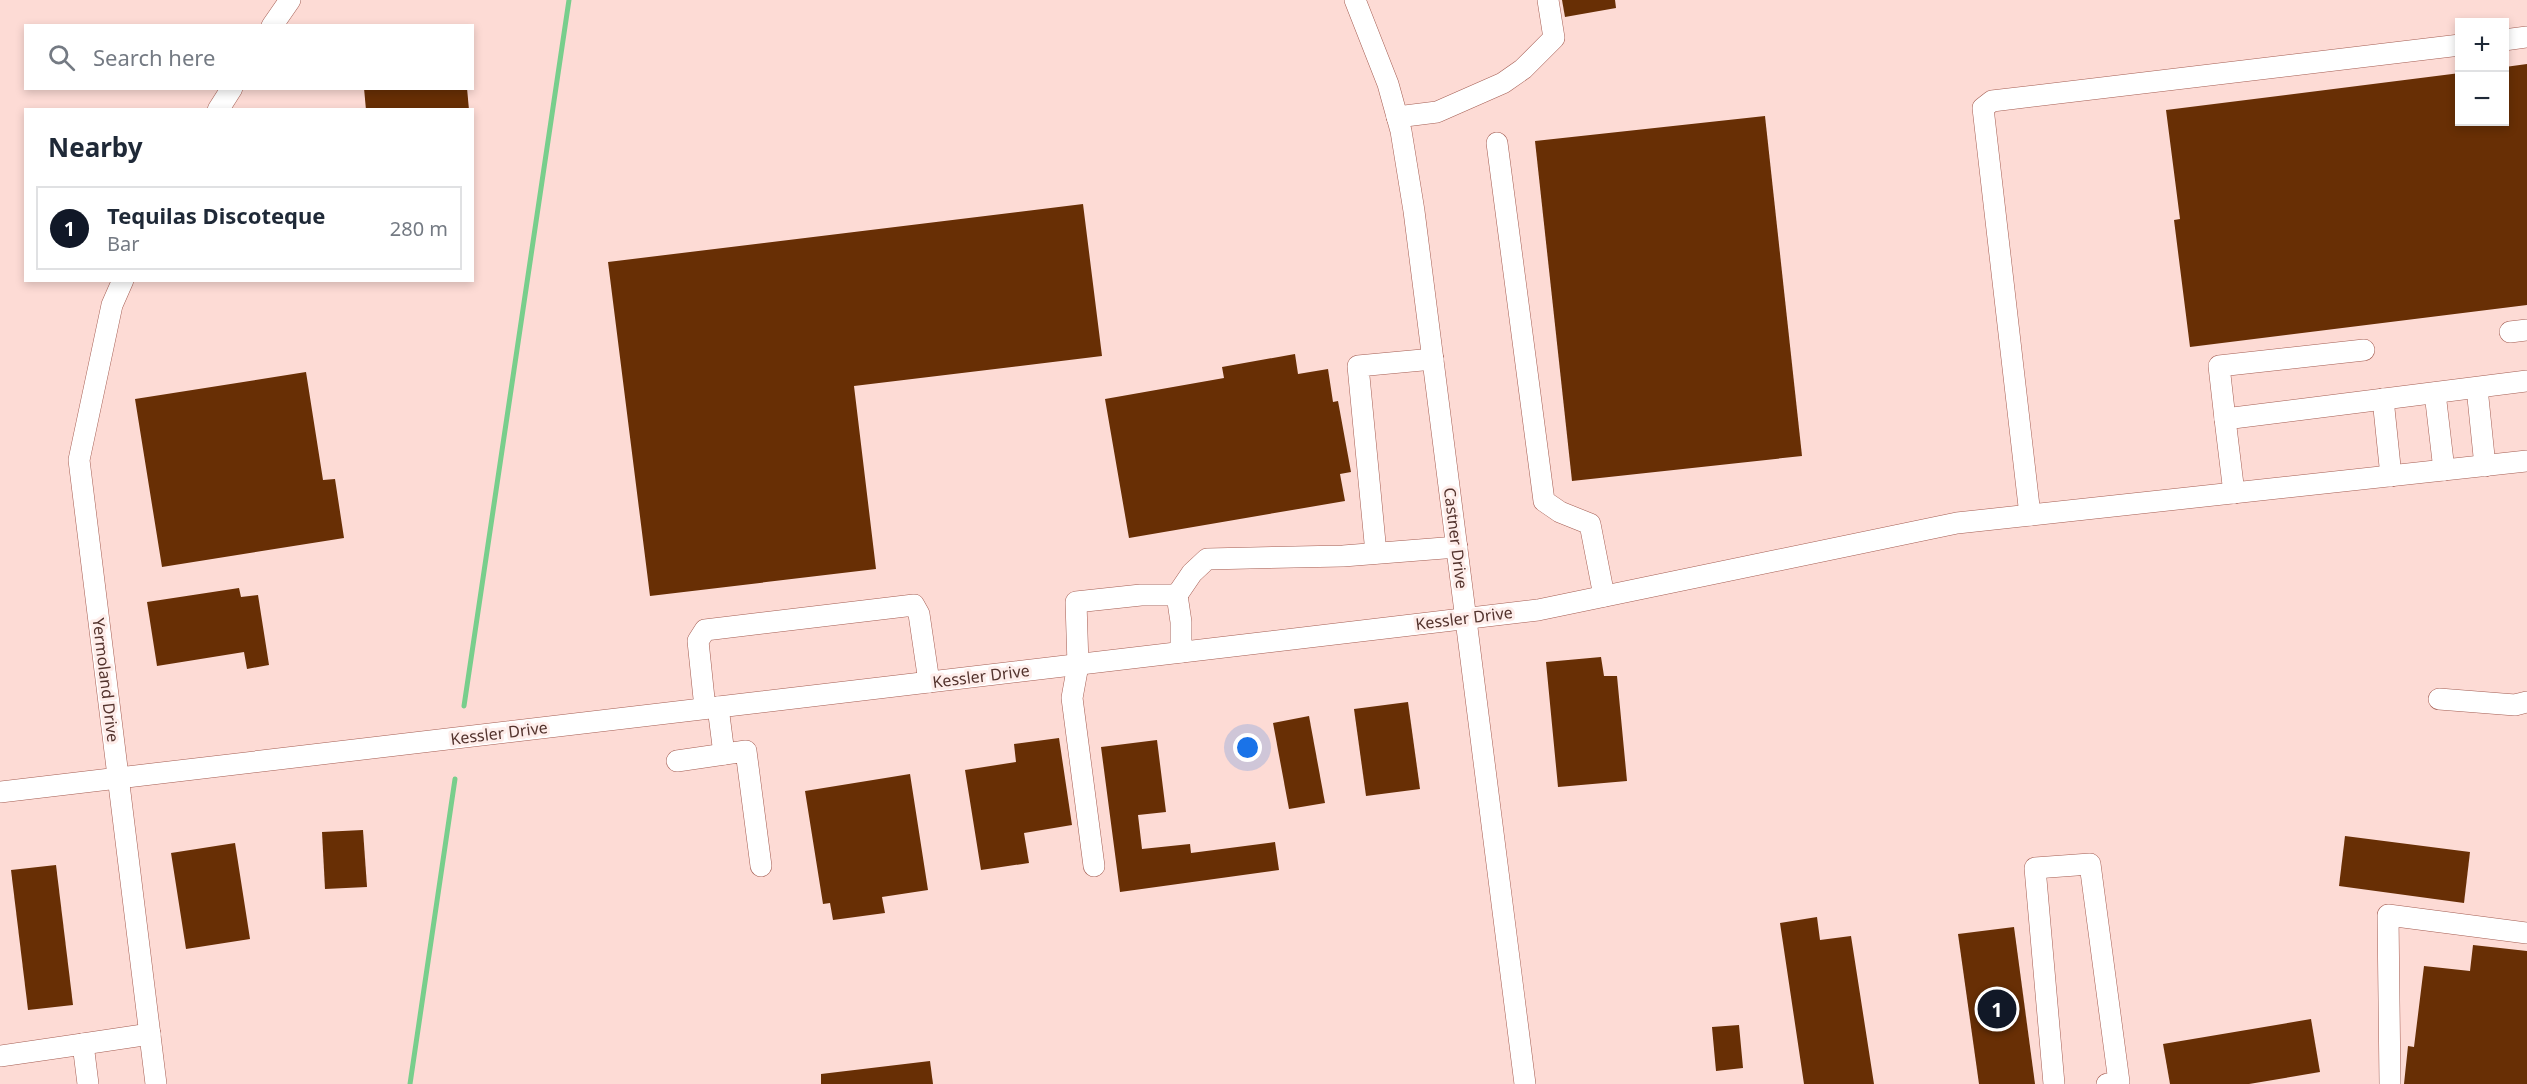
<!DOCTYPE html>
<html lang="en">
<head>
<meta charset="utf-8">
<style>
	:root { --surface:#fff; --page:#f6f6f7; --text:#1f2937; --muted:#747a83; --line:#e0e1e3; --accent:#111827 }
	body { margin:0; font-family:"Noto Sans",sans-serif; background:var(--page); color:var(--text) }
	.controls { position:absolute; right:18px; top:18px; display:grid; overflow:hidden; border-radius:0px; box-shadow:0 3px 9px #0003 }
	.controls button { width:54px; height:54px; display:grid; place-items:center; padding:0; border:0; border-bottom:2px solid var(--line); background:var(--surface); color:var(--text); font:30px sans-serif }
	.you { position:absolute; left:1248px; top:748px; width:21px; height:21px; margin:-15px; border:4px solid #fff; border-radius:50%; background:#1a73e8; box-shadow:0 0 0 9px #1a73e833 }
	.badge { display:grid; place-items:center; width:39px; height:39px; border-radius:50%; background:var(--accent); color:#fff; font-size:20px; font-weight:700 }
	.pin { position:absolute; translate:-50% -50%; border:3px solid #fff; box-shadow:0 2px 6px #0006 }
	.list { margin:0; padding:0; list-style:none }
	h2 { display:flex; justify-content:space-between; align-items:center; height:78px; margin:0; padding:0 24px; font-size:26px }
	h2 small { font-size:20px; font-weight:400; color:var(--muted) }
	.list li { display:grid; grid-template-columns:39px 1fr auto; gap:18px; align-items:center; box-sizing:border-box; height:84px; margin:0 12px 12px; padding:0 12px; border:2px solid var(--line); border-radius:0px }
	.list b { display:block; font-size:22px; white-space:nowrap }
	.list p { margin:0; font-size:20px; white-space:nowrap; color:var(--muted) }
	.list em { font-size:20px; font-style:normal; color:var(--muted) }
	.icon { flex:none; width:33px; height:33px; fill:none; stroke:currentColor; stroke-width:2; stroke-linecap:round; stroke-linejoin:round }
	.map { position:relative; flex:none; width:2527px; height:1084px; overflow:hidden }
	.search { position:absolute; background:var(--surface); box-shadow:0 3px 9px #0003; left:24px; top:24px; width:450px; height:66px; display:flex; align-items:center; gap:15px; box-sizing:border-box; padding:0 21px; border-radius:0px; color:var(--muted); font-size:22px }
	.panel { position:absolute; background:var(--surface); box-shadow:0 3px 9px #0003; left:24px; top:108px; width:450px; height:174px; border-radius:0px }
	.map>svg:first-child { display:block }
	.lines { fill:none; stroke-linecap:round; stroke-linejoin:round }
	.stream { stroke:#78ce8c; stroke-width:5 }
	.building { fill:#682f05 }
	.minor-casing { stroke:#a45d52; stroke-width:22 }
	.minor { stroke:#fff; stroke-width:21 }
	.labels { text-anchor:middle; stroke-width:6; stroke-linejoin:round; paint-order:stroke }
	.street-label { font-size:16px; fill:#53332d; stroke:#feedea }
</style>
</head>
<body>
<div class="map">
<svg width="2527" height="1084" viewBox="0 0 2527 1084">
	<rect width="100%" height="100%" fill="#fddbd5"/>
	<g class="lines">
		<g class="stream">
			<path d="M464 706 569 0"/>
			<path d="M410 1084 455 779"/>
		</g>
	</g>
	<g class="building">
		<path d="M1562 0H1615L1616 8 1565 17Z"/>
		<path d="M2527 64V305L2190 347 2174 220 2180 219 2166 110 2460 73V122H2505V67Z"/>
		<path d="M364 88H467L469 110H366Z"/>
		<path d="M1765 116 1802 456 1572 481 1535 141Z"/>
		<path d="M1083 204 1102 356 854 386 876 569 650 596 608 262Z"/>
		<path d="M1295 354 1298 374 1328 369 1333 402 1338 401 1351 472 1340 474 1345 501 1129 538 1105 399 1224 378 1222 367Z"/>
		<path d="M306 372 323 480 335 479 344 538 162 567 135 399Z"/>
		<path d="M239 588 241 597 258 595 269 665 247 669 244 652 157 666 147 602Z"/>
		<path d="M1601 657 1604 676H1617L1627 781 1558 787 1546 662Z"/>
		<path d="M1408 702 1420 789 1366 796 1354 709Z"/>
		<path d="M1309 716 1325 803 1289 809 1273 723Z"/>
		<path d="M1059 738 1072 825 1024 833 1029 863 981 870 965 770 1016 762 1014 744Z"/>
		<path d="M1157 740 1166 812 1138 815 1142 849 1190 844 1191 853 1275 842 1279 870 1120 892 1101 747Z"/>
		<path d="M910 774 928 890 882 897 885 913 833 920 830 903 823 904 805 791Z"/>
		<path d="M363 830 367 887 325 889 322 832Z"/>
		<path d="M2345 836 2470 852 2464 903 2339 886Z"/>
		<path d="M235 843 250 939 186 949 171 853Z"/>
		<path d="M56 865 73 1005 28 1010 11 870Z"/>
		<path d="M1817 917 1820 940 1851 936 1874 1084H1804L1780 923Z"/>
		<path d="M2014 927 2035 1084H1979L1958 934Z"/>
		<path d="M2473 945 2527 951V1084H2404L2408 1046 2414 1047 2424 966 2470 971Z"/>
		<path d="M2311 1019 2320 1072 2249 1084H2170L2163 1044Z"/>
		<path d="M1739 1025 1743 1068 1716 1071 1712 1027Z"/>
		<path d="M930 1061 933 1084H821V1074Z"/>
	</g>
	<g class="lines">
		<g class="minor-casing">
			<g id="minor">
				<path d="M1355 0 1388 84 1401 131 1414 211 1525 1084"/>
				<path d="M272 26 290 0"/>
				<path d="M2504 40 2527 37"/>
				<path d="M218 110 232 88"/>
				<path d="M1397 117 1437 112 1503 83 1523 69 1554 38 1548 0"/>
				<path d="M1497 143 1544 501 1560 512 1590 524 1604 596"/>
				<path d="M123 280 112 305 79 460 156 1084"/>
				<path d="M2510 332 2527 330"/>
				<path d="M2477 388 2485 466"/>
				<path d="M2435 393 2444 470"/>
				<path d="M2383 399 2391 476"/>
				<path d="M2225 419 2219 366 2364 350"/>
				<path d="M2234 493 2225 419 2527 381"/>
				<path d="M2030 515 1983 108 1992 101 2460 45"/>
				<path d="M1376 553 1358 366 1433 359"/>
				<path d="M1177 595 1192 573 1207 559 1343 556 1457 547"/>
				<path d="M2439 699 2515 705 2527 702"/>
				<path d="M718 707 724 754"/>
				<path d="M705 708 698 641 705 630 914 605 919 614 929 682"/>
				<path d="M677 761 746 751 761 866"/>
				<path d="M0 792 1538 610 1957 523 2527 461"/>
				<path d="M1094 866 1072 698 1078 665 1076 602 1141 595H1177L1181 622V652"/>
				<path d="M0 1056 83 1044"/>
				<path d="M88 1084 83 1044 150 1034"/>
				<path d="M2054 1084 2035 868 2090 864 2119 1082 2107 1084"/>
				<path d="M2390 1084 2388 915 2527 933"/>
			</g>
		</g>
		<use href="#minor" class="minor"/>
	</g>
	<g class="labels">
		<g class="street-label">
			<text transform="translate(1456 538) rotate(83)" y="6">Castner Drive</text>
			<text transform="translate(1464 618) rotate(-7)" y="6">Kessler Drive</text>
			<text transform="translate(981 676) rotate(-7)" y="6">Kessler Drive</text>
			<text transform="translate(106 680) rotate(83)" y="6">Yermoland Drive</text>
			<text transform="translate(499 733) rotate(-7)" y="6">Kessler Drive</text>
		</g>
	</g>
</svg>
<div class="controls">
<button>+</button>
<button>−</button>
</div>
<div class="you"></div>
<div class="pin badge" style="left:1997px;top:1009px">1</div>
<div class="search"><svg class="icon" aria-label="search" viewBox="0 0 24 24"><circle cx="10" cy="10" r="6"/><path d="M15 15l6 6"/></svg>Search here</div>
<section class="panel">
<h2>Nearby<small></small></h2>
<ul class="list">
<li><span class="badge">1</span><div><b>Tequilas Discoteque</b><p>Bar</p></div><em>280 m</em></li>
</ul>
</section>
</div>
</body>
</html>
